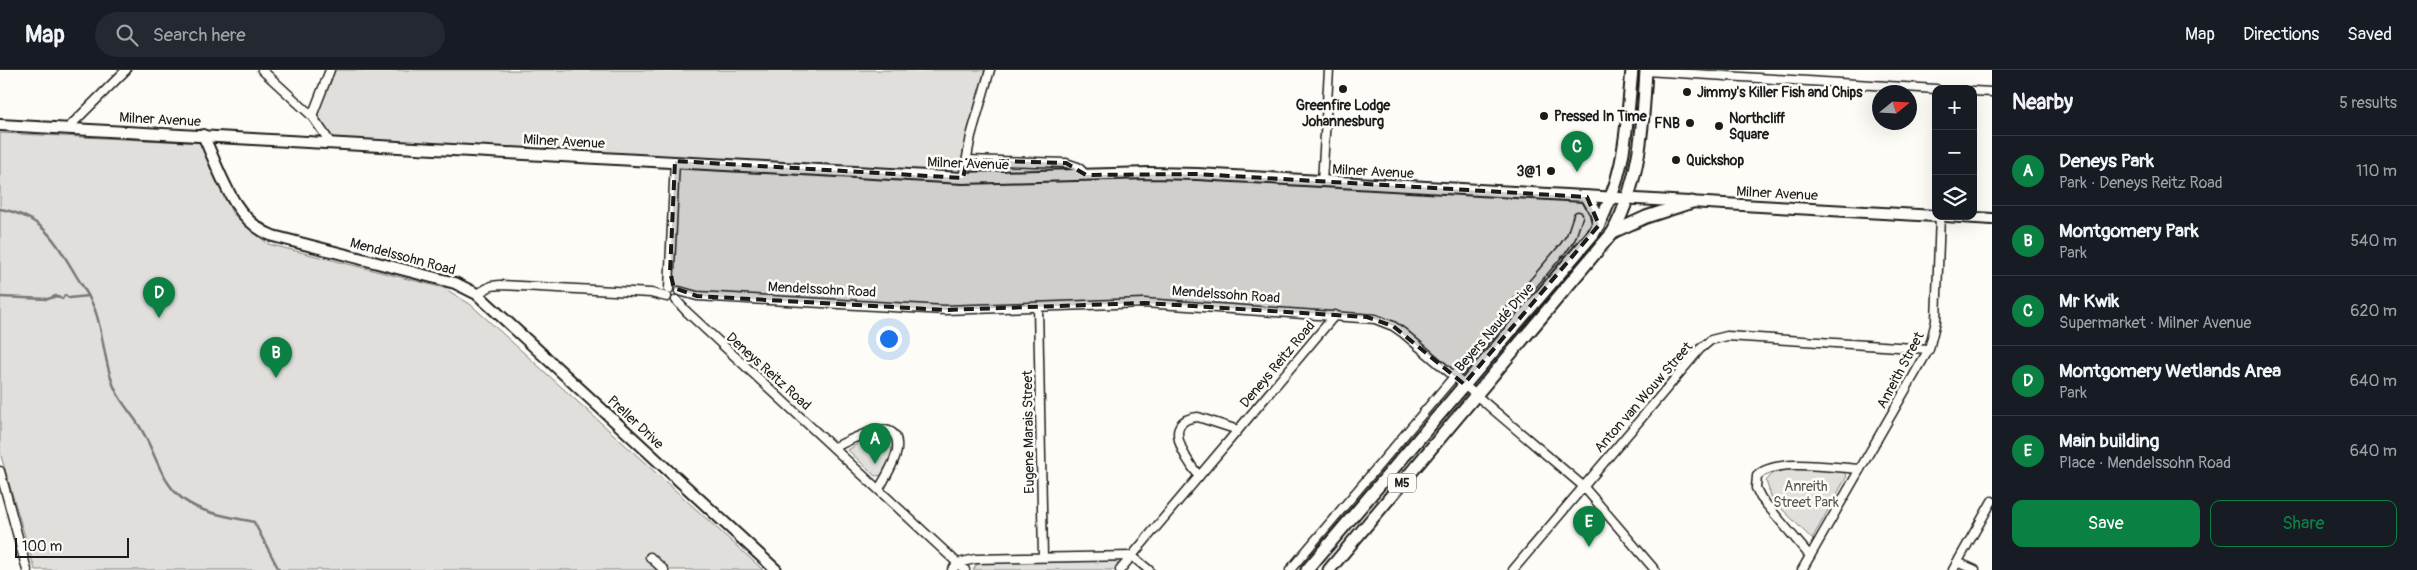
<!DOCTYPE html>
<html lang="en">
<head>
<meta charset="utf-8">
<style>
	:root { --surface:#171b24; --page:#242831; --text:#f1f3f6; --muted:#9ea1a6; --line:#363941; --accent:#0b8043 }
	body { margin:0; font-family:Pangolin,sans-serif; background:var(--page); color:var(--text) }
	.controls { position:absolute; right:15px; top:15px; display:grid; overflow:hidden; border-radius:10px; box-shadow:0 5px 20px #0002 }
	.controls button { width:45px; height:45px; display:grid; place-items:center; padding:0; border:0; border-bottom:1px solid var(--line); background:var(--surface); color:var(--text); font:25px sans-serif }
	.compass { position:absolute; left:1872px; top:15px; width:45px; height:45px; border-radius:50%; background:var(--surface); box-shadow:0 5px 20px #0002; rotate:72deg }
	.scale { position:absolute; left:15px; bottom:12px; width:114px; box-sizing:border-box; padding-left:5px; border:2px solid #1c1c1c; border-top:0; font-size:14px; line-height:18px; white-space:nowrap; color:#1c1c1c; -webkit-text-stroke:4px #fdfcf7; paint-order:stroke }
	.you { position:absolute; left:888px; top:268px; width:18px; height:18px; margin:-12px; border:4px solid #fff; border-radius:50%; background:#1a73e8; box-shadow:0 0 0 8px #1a73e833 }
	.badge { display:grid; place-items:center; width:32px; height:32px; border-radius:50%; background:var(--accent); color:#fff; font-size:16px; font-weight:700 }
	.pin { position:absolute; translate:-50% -41px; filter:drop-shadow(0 1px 2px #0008) }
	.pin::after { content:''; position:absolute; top:26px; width:18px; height:15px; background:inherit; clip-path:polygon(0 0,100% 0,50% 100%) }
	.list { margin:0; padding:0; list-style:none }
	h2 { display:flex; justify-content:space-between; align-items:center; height:65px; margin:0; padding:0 20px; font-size:21px }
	h2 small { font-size:16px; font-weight:400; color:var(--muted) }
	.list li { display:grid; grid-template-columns:32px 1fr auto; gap:15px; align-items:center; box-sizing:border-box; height:70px; padding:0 20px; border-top:1px solid var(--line) }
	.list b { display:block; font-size:19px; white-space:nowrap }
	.list p { margin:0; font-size:16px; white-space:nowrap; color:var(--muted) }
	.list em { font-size:16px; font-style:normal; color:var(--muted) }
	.actions { display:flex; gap:10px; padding:15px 20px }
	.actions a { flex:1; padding:11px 0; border:1px solid var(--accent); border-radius:10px; text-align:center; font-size:18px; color:var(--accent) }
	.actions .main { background:var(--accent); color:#fff }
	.icon { flex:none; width:28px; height:28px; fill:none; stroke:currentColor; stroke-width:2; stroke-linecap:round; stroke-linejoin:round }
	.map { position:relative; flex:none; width:1992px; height:500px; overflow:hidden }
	header { display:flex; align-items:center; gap:30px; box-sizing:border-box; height:70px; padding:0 25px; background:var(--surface); border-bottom:1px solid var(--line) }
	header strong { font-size:24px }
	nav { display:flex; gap:28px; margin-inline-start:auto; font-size:18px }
	.search { width:350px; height:45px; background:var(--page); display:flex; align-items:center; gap:12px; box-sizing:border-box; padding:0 18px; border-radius:28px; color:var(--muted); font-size:19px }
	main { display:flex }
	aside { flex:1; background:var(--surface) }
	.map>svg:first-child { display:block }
	.green { fill:#e0dfdb; stroke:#7e7e7c }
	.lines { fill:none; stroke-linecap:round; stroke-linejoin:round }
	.stream { stroke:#797876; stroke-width:2.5 }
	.street-casing { stroke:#1c1c1c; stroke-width:11 }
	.secondary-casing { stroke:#1c1c1c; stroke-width:14 }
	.primary-casing { stroke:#1c1c1c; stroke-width:15 }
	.street { stroke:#fdfcf7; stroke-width:8 }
	.secondary { stroke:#fdfcf7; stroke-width:10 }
	.primary { stroke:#fdfcf7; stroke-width:11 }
	.marked { fill:#1c1c1c; fill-opacity:0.2; stroke:#1c1c1c; stroke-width:4; stroke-dasharray:10 6; stroke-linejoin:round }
	.poi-dot { fill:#1c1c1c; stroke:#fdfcf7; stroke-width:2 }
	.labels { text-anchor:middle; stroke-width:5; stroke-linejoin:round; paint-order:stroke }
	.shield { fill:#fdfcf7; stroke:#605f5e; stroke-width:1 }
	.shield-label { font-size:12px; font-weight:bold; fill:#1c1c1c }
	.poi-label { font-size:14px; font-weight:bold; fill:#1c1c1c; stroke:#fdfcf7; text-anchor:start }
	.street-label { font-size:14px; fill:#1c1c1c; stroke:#fdfcf7 }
	.park-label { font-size:14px; fill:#575655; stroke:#fdfcf7 }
</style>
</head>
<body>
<header>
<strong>Map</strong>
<div class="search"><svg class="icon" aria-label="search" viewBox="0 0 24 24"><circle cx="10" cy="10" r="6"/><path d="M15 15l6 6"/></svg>Search here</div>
<nav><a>Map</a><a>Directions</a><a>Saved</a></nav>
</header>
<main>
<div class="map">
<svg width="1992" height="500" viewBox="0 0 1992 500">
	<rect width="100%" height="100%" fill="#fdfcf7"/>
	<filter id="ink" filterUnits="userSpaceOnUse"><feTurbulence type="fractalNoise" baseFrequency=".02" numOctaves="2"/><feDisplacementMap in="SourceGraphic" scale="10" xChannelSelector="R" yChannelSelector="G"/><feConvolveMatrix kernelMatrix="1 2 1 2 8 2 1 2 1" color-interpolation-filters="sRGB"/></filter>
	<g filter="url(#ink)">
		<g class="green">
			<path d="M331 0H990L963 108 330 72 312 46Z"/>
			<path d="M0 63 205 73 232 143 268 174 444 218 470 234 763 500H35L0 383Z"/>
			<path d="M882 363C903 369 890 392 884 405L875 406 848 380 873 364Z"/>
			<path d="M1779 396 1840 399 1847 406 1812 469 1772 429 1766 411Z"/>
			<path d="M1116 491 1119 496 1116 500H973L977 494 983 493Z"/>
		</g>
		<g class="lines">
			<g class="stream">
				<path d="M0 139C42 146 54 169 74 202 82 216 93 230 97 246 104 270 105 296 115 319 121 333 133 345 140 357 154 379 159 406 177 424 197 444 228 446 254 452L279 500"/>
				<path d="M0 227 48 229 56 226 62 229 65 225 69 228 88 226"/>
			</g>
			<g class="street-casing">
				<g id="street">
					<path d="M262 0 312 46 330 72"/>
					<path d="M1646 1 1936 19"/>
					<path d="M1973 21 1992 22"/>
					<path d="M312 46 330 0"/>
					<path d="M68 58 126 0"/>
					<path d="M967 90 1066 93 1078 97 1086 105"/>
					<path d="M963 108 971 66 990 0"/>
					<path d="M1322 112 1329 0"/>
					<path d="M669 219 675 91"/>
					<path d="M679 221 697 226 945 240 1144 233 1375 249 1393 256 1403 263 1583 416 1655 500"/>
					<path d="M477 224 491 216 500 215 651 223 667 227"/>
					<path d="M676 230 687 242 965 500"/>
					<path d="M1038 237 1043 487"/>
					<path d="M835 377C849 371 901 340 897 380 895 393 885 408 879 419"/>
					<path d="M0 401 27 500"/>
					<path d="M1199 406C1187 391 1159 350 1198 347L1238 360"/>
					<path d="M1810 486 1761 428 1756 418 1757 406C1774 387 1836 398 1860 399"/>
					<path d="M650 487 664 500"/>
					<path d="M1957 492 1975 500"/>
					<path d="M952 500 958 493 975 489 1132 486 1149 500"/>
					<path d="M1120 500 1335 245"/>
					<path d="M1290 500 1564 177 1571 167 1578 146"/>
					<path d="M1513 500 1700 279 1711 270 1727 266 1929 279"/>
					<path d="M1802 500 1929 279 1936 251 1940 146"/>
					<path d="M1953 500 1992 431"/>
				</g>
			</g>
			<g class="secondary-casing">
				<g id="secondary">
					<path d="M0 55 963 108 1150 103 1197 104 1936 146"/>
					<path d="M203 65C220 101 233 151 273 166L455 213 477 224 776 500"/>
					<path d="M1945 146 1992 149"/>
				</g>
			</g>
			<g class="primary-casing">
				<g id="primary">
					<path d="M1587 127 1596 142 1599 155"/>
					<path d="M1613 162 1646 147 1692 132"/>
					<path d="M1307 500 1594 163C1626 108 1626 61 1632 0"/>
					<path d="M1329 500 1613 162C1640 111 1643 57 1646 0"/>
				</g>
			</g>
			<use href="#street" class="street"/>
			<use href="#secondary" class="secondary"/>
			<use href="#primary" class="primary"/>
		</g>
	</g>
	<path class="marked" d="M967 90 1066 93 1086 105 1197 104 1587 127 1599 155 1464 314 1393 256 1367 247 1144 233 945 240 697 226 674 218 670 202 675 91 963 108Z"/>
	<g class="poi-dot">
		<circle cx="1343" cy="19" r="5"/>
		<circle cx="1687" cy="22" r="5"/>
		<circle cx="1544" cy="46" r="5"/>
		<circle cx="1690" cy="53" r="5"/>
		<circle cx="1719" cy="56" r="5"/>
		<circle cx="1676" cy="90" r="5"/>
		<circle cx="1551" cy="101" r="5"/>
	</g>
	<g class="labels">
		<rect class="shield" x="1388" y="403.5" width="28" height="19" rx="4"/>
		<g class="shield-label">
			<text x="1402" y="417">M5</text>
		</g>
		<g class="poi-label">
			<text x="1697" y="27">Jimmy's Killer Fish and Chips</text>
			<text x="1343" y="40" text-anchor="middle">Greenfire Lodge<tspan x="1343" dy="16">Johannesburg</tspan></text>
			<text x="1554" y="51">Pressed In Time</text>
			<text x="1729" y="53">Northcliff<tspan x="1729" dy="16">Square</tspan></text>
			<text x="1680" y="58" text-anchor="end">FNB</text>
			<text x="1686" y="95">Quickshop</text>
			<text x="1541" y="106" text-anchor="end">3@1</text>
		</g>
		<g class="street-label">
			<text transform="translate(160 49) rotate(3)" y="5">Milner Avenue</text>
			<text transform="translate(564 71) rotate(3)" y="5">Milner Avenue</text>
			<text transform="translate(968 93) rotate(2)" y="5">Milner Avenue</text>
			<text transform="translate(1373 101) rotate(3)" y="5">Milner Avenue</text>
			<text transform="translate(1777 123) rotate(3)" y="5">Milner Avenue</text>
			<text transform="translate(403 186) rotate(15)" y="5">Mendelssohn Road</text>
			<text transform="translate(822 219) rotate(3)" y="5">Mendelssohn Road</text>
			<text transform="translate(1226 224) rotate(4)" y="5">Mendelssohn Road</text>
			<text transform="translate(1494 257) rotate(-49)" y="5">Beyers Naudé Drive</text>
			<text transform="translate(1277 294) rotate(-50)" y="5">Deneys Reitz Road</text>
			<text transform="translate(1900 300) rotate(-62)" y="5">Anreith Street</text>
			<text transform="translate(769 301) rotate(42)" y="5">Deneys Reitz Road</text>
			<text transform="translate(1643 327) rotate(-49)" y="5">Anton van Wouw Street</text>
			<text transform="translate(636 352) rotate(43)" y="5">Preller Drive</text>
			<text transform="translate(1028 362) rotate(-91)" y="5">Eugene Marais Street</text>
		</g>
		<g class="park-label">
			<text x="1806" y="421">Anreith<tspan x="1806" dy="16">Street Park</tspan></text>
		</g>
	</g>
</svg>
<div class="controls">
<button>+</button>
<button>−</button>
<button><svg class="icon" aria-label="layers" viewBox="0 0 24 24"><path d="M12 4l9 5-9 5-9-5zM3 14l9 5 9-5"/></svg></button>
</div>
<svg class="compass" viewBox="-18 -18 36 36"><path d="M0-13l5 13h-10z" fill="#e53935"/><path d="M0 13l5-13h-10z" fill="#9ea1a6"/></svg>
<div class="scale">100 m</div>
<div class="you"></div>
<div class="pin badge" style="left:875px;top:394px">A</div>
<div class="pin badge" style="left:276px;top:308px">B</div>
<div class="pin badge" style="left:1577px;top:102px">C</div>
<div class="pin badge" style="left:159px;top:248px">D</div>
<div class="pin badge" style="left:1589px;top:477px">E</div>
</div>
<aside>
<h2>Nearby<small>5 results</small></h2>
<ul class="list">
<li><span class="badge">A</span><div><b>Deneys Park</b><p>Park · Deneys Reitz Road</p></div><em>110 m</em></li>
<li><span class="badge">B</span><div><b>Montgomery Park</b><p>Park</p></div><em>540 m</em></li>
<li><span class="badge">C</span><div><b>Mr Kwik</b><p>Supermarket · Milner Avenue</p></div><em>620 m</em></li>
<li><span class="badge">D</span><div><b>Montgomery Wetlands Area</b><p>Park</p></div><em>640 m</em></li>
<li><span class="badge">E</span><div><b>Main building</b><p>Place · Mendelssohn Road</p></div><em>640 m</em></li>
</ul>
<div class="actions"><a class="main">Save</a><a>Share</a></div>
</aside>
</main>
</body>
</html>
